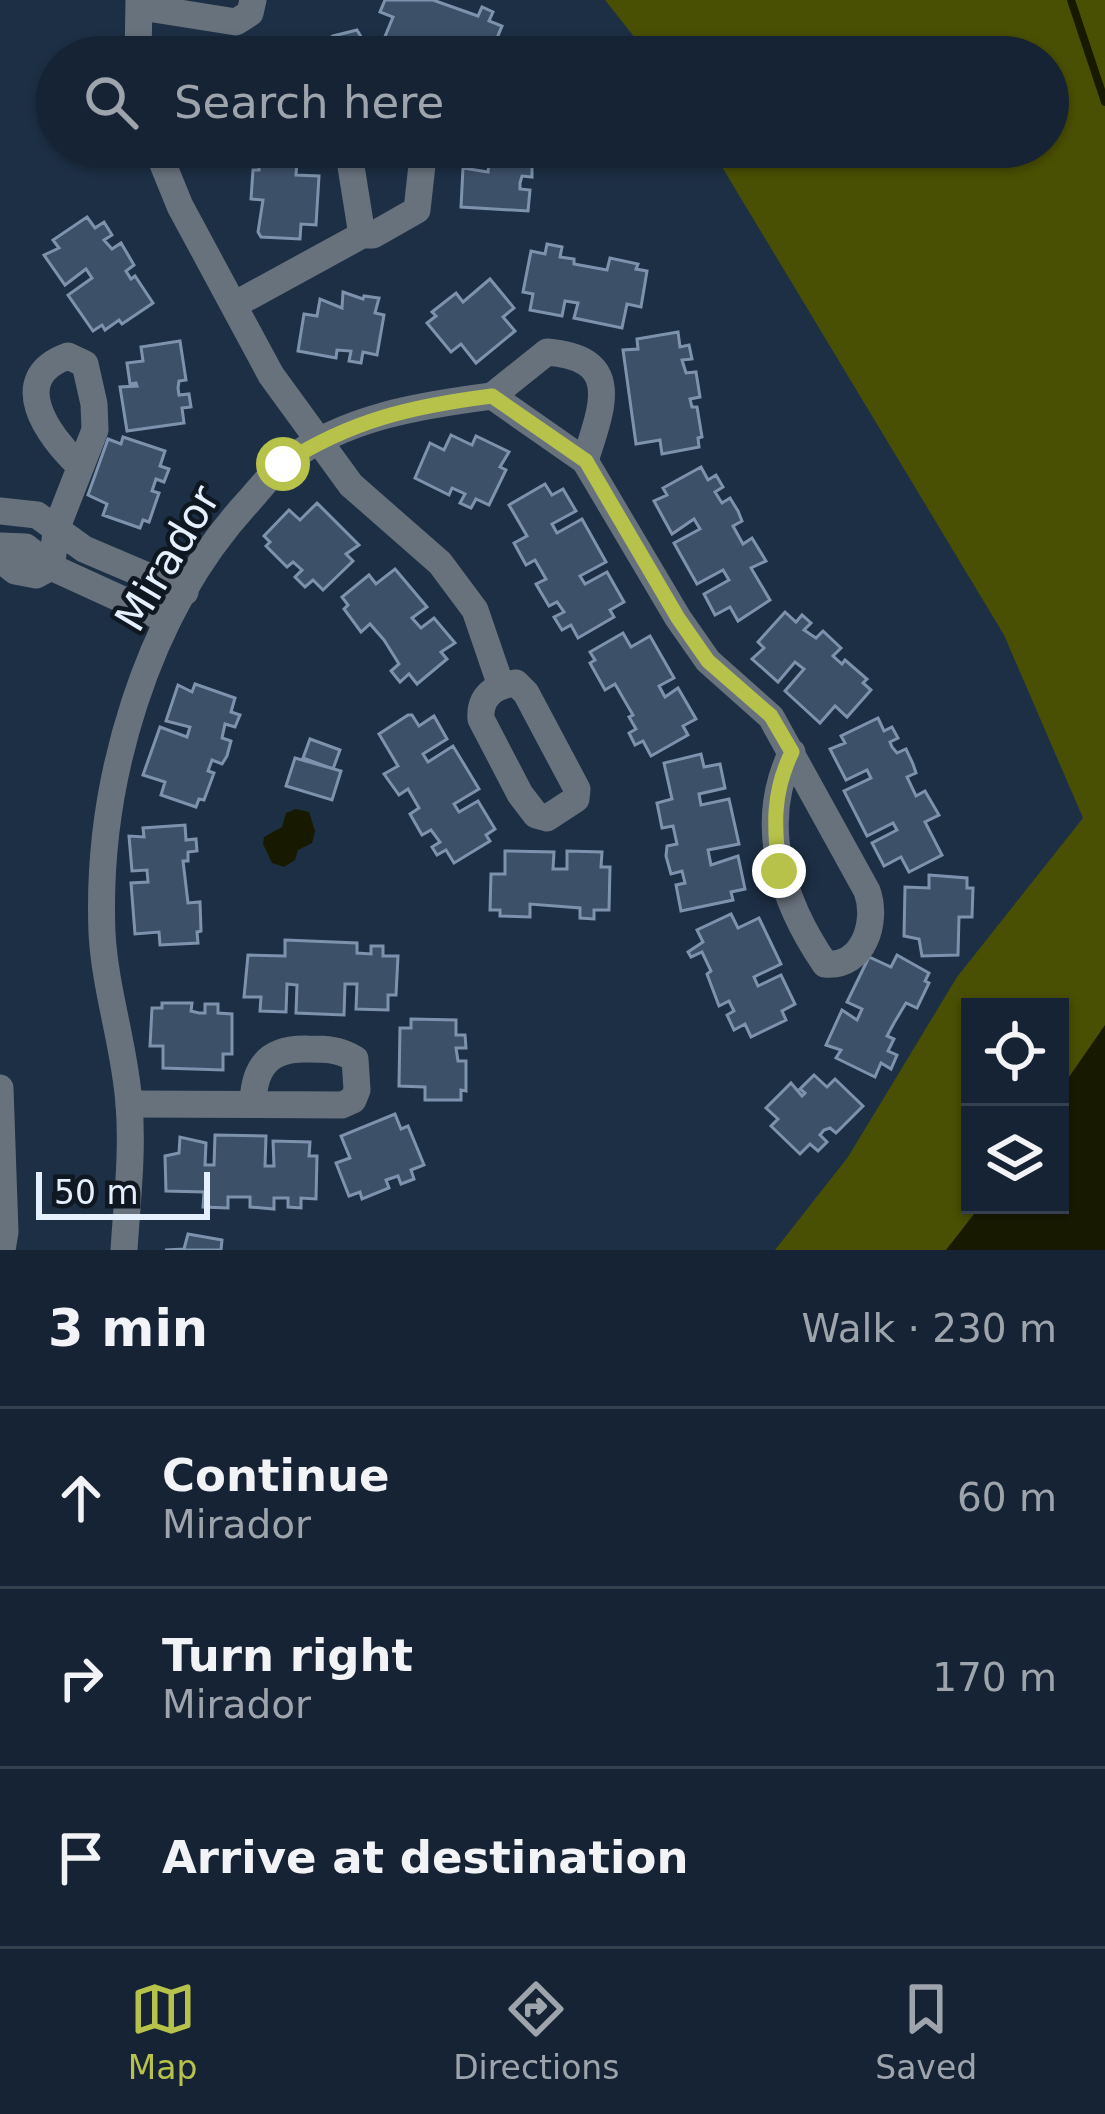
<!DOCTYPE html>
<html lang="en">
<head>
<meta charset="utf-8">
<style>
	:root { --surface:#162334; --page:#232f40; --text:#f1f3f6; --muted:#9ea4ac; --line:#35404f; --accent:#b6c249 }
	body { margin:0; font-family:"DejaVu Sans",sans-serif; background:var(--page); color:var(--text) }
	.controls { position:absolute; right:36px; bottom:36px; display:grid; overflow:hidden; border-radius:0px; box-shadow:0 3px 9px #0004 }
	.controls button { width:108px; height:108px; display:grid; place-items:center; padding:0; border:0; border-bottom:3px solid var(--line); background:var(--surface); color:var(--text); font:60px sans-serif }
	.scale { position:absolute; left:36px; bottom:30px; width:174px; box-sizing:border-box; padding-left:12px; border:6px solid #e4f0fe; border-top:0; font-size:33px; line-height:42px; white-space:nowrap; color:#e4f0fe; -webkit-text-stroke:9px #0f1721; paint-order:stroke }
	.stop { position:absolute; width:36px; height:36px; margin:-27px; border:9px solid #b6c249; border-radius:50%; background:#fff }
	.stop.end { background:#b6c249; border-color:#fff; box-shadow:0 3px 12px #0008 }
	.list { margin:0; padding:0; list-style:none }
	h2 { display:flex; justify-content:space-between; align-items:center; height:156px; margin:0; padding:0 48px; font-size:51px }
	h2 small { font-size:39px; font-weight:400; color:var(--muted) }
	.list li { display:grid; grid-template-columns:78px 1fr auto; gap:36px; align-items:center; box-sizing:border-box; height:180px; padding:0 48px; border-top:3px solid var(--line) }
	.list b { display:block; font-size:45px; white-space:nowrap }
	.list p { margin:0; font-size:39px; white-space:nowrap; color:var(--muted) }
	.list em { font-size:39px; font-style:normal; color:var(--muted) }
	.icon { flex:none; width:66px; height:66px; fill:none; stroke:currentColor; stroke-width:2; stroke-linecap:round; stroke-linejoin:round }
	.map { position:relative; flex:none; width:1105px; height:1250px; overflow:hidden }
	.search { position:absolute; background:var(--surface); box-shadow:0 3px 9px #0004; left:36px; right:36px; top:36px; height:132px; display:flex; align-items:center; gap:30px; box-sizing:border-box; padding:0 42px; border-radius:66px; color:var(--muted); font-size:45px }
	.sheet { height:696px; background:var(--surface) }
	nav { display:flex; justify-content:space-around; align-items:center; box-sizing:border-box; height:168px; border-top:3px solid var(--line); background:var(--surface); font-size:33px; color:var(--muted) }
	nav a { display:grid; justify-items:center; gap:6px }
	nav .on { color:var(--accent) }
	.map>svg:first-child { display:block }
	.green { fill:#494f03; fill-rule:evenodd }
	.water { fill:#181a00 }
	.lines { fill:none; stroke-linecap:round; stroke-linejoin:round }
	.stream { stroke:#181a00; stroke-width:8 }
	.building { fill:#3c5068; stroke:#7d93ad; stroke-width:3 }
	.minor { stroke:#68727d; stroke-width:27 }
	.route { stroke:#b6c249; stroke-width:15 }
	.labels { text-anchor:middle; stroke-width:9; stroke-linejoin:round; paint-order:stroke }
	.street-label { font-size:42px; fill:#e4f0fe; stroke:#0f1721 }
</style>
</head>
<body>
<div class="map">
<svg width="1105" height="1250" viewBox="0 0 1105 1250">
	<rect width="100%" height="100%" fill="#1d2f45"/>
	<path class="green" d="M605 0H1105V1250H775L848 1157 957 977 1083 818 1004 635 710 147H1048V57H650ZM970 1007H1060V1205H970Z"/>
	<g class="water">
		<path d="M296 809 309 812 315 831 312 843 298 850 295 860 284 867 272 863 263 844 264 837 282 827 286 813Z"/>
		<path d="M1105 1025V1250H946L981 1205H1060V1090Z"/>
	</g>
	<g class="lines">
		<path class="stream" d="M1071 0 1105 102"/>
	</g>
	<g class="building">
		<path d="M385 0H433L478 16 482 7 493 12 489 21 502 26 489 57H442L448 48 437 43 428 57 384 39 393 17 380 12Z"/>
		<path d="M357 30 373 57H288L309 46 315 54 321 51 318 46 333 36Z"/>
		<path d="M460 147H523L532 151V177L522 176 520 183V189L530 190 528 211 461 207 463 168 488 172 489 163 459 161Z"/>
		<path d="M259 160 297 161 296 175 319 176 316 225 301 224 300 239 261 237 258 232 263 200 251 199 253 170H259Z"/>
		<path d="M87 217 95 228 104 222 112 235 104 240 112 249 121 243 134 265 126 271 131 279 135 276 153 303 122 324 119 320 105 330 102 325 93 331 68 295 92 278 86 269 65 285 44 255 59 248 53 240Z"/>
		<path d="M547 244 562 247 560 257 574 259V264L607 270 610 258 638 264 636 269 647 271 641 307 627 304 622 328 574 318 578 303 565 301 562 316 530 310 533 294 523 292 531 251 545 254Z"/>
		<path d="M490 279 514 308 503 317 515 331 476 363 461 344 451 352 427 323 436 316 432 312 456 293 463 302Z"/>
		<path d="M343 292 363 299 364 296 379 298 375 313 384 315 377 355 363 352 361 363 349 361 351 351 337 350 336 358 298 351 304 314 317 316 320 299 342 308Z"/>
		<path d="M678 332 680 347 689 345 692 359 682 360 686 373 696 372 700 397 690 399 692 407H697L702 437 698 438 699 447 662 454 660 440 636 444 623 350 638 349 637 339Z"/>
		<path d="M180 341 186 380 179 381 178 388 179 395 189 394 191 407 182 408 184 423 127 431 120 387 137 386 136 383 130 384 127 363 143 361 141 347Z"/>
		<path d="M451 435 472 445 476 436 509 452 500 467 506 470 489 505 476 499 471 508 460 503 465 494 452 488 449 495 415 478 430 443 444 450Z"/>
		<path d="M123 437 165 451 160 466 169 469 164 482 156 479 152 491 159 493 149 522 143 520 140 528 103 515 107 504 88 495 108 439 121 444Z"/>
		<path d="M701 467 708 480 716 475 723 487 715 492 722 503 730 498 738 511 742 521 733 526 743 544 752 538 766 561 751 568 770 600 738 621 730 607 715 615 704 594 729 580 723 570 697 584 674 543 700 529 694 519 672 534 654 501 667 495 663 488Z"/>
		<path d="M545 484 552 495 563 489 576 511 552 524 557 533 582 519 606 562 580 576 585 584 607 572 624 602 610 610 614 617 578 638 571 625 562 630 554 617 564 612 557 602 549 606 536 584 546 579 535 560 526 565 514 543 527 536 509 505Z"/>
		<path d="M317 503 359 545 346 554 353 561 323 590 313 580 305 587 295 577 302 570 293 562 287 567 266 546 270 542 264 536 289 510 300 520Z"/>
		<path d="M395 569 427 607 412 618 421 628 434 618 455 643 441 652 447 659 417 684 409 674 400 682 391 671 399 664 384 640 370 624 361 632 344 609 348 605 342 597 369 575 376 584Z"/>
		<path d="M785 612 796 622 802 615 811 623 804 630 816 638 823 631 841 648 833 656 842 664 845 660 867 679 863 683 871 690 847 717 835 706 820 723 785 691 804 669 795 662 778 682 752 659 764 648 758 642Z"/>
		<path d="M623 633 631 647 650 636 674 678 659 686 665 697 678 688 696 719 683 726 688 735 651 756 643 741 635 745 629 733 636 729 629 717 633 715 615 684 605 690 590 663 595 660 590 652Z"/>
		<path d="M195 684 235 698 231 712 240 715 235 727 225 724 222 738 231 741 227 756 222 764 212 760 208 771 214 773 204 800 199 799 196 807 161 795 165 782 143 775 160 727 187 737 190 727 166 721 178 685 192 692Z"/>
		<path d="M408 715H412L419 726 434 716 447 739 423 754 428 762 453 746 479 789 454 804 459 812 478 801 495 829 486 835 490 841 454 863 446 850 437 855 432 847 440 842 431 830 422 835 410 814 419 808 408 789 399 795 384 774 398 766 379 734Z"/>
		<path d="M878 718 884 731 892 727 898 738 890 742 892 747 897 753 906 749 913 764 916 773 907 777 916 796 925 791 939 815 925 822 942 855 909 872 901 857 884 866 872 843 897 830 893 823 867 836 844 791 871 778 867 770 846 780 830 749 845 743 841 736Z"/>
		<path d="M310 739 340 750 333 769 303 758Z"/>
		<path d="M701 754 704 767 720 764 725 788 699 794 701 805 729 799 739 844 708 850 711 865 738 856 745 889 731 892 733 900 681 911 676 885 685 883 682 871 671 874 666 856 667 846 677 844 673 826 662 828 657 803 672 799 664 763Z"/>
		<path d="M295 758 341 771 332 800 286 786Z"/>
		<path d="M185 825 186 840 196 839 197 851 188 852V861H183L188 903 200 902 201 931 197 932 198 943 160 945 159 932 135 934 131 883 148 882 147 870 132 871 129 836 144 837 143 828Z"/>
		<path d="M505 851 554 852 553 869H567V851L602 852 601 867H610L609 910H594V919L580 918V908L530 904V917L500 916V910H490L491 874H505Z"/>
		<path d="M929 875 967 878V888H973L972 917H959L958 955 922 956 919 939 904 936 905 887 929 888Z"/>
		<path d="M731 914 738 928 759 918 781 964 754 977 758 986 781 975 795 1004 782 1011 786 1020 751 1037 745 1024 734 1030 727 1015 734 1011 729 1001 719 1006 707 974 711 971 702 952 691 957 688 952 703 942 697 930Z"/>
		<path d="M285 940 357 943V953L371 954V946H383V956H398L396 995H388V1010L356 1009 357 984H345L344 1015 296 1013 297 985 287 984 286 1012 260 1011 261 997H244L248 955 285 956Z"/>
		<path d="M897 955 929 973 925 981 929 983 917 1008 906 1003 894 1023 887 1036 894 1039 888 1051 897 1055 891 1069 881 1063 875 1077 836 1058 841 1050 826 1045 842 1010 857 1020 862 1009 847 1002 869 957 891 967Z"/>
		<path d="M162 1003H192L191 1011 199 1013H205V1004H218V1013L232 1014V1054H223V1070L163 1068V1046H150L152 1008H162Z"/>
		<path d="M411 1019 456 1020V1035H465L466 1048H456L458 1061H466V1091L461 1090V1100H425V1087L399 1086 400 1028H411Z"/>
		<path d="M814 1075 827 1087 835 1079 863 1106 836 1133 830 1128 824 1130 820 1135 827 1142 818 1151 810 1144 800 1154 771 1126 778 1119 766 1108 791 1083 802 1096 805 1093 800 1089Z"/>
		<path d="M395 1114 401 1129 408 1126 424 1165 411 1170 414 1179 401 1184 398 1176 386 1180 389 1188 362 1199 360 1192 349 1196 336 1163 350 1158 341 1136Z"/>
		<path d="M215 1135 266 1136 265 1166H274L273 1141 310 1142 309 1156H317L316 1199 301 1198V1208L288 1207V1198H274V1209L250 1207V1197H228V1208L203 1207 204 1192 166 1191 165 1156 179 1153 180 1137 206 1143 205 1165H214Z"/>
		<path d="M188 1234 222 1240 221 1250H165L184 1249Z"/>
	</g>
	<g class="lines">
		<g class="minor">
			<path d="M141 7 236 22 250 13 253 0"/>
			<path d="M138 57 139 0"/>
			<path d="M156 147 180 206 271 375 351 485 440 563 475 610 501 686"/>
			<path d="M351 147 349 154 362 235"/>
			<path d="M234 305 362 235H373L417 210 424 147"/>
			<path d="M492 396 547 352C624 358 602 407 585 461"/>
			<path d="M0 511 37 515 84 549 185 592"/>
			<path d="M0 546 26 547 51 567 167 620"/>
			<path d="M0 559 15 571 36 575 51 567 57 527 95 430 94 404 85 364 68 356C6 378 48 436 79 465"/>
			<path d="M516 683 526 693 577 789 576 799 547 818 536 815 520 794 481 719C479 696 495 685 516 683Z"/>
			<path d="M0 1088 5 1232 2 1250"/>
			<path d="M129 1104 342 1105 353 1100 357 1090 355 1059C339 1049 326 1049 307 1049 269 1048 254 1067 253 1103"/>
			<path d="M124 1250C127 1202 133 1152 129 1104 125 1047 105 990 102 933 96 783 146 613 248 502 260 489 272 472 286 462 344 417 422 405 492 396L585 461 678 618 708 661 771 717 867 891C878 921 864 968 825 964 781 900 757 823 792 752"/>
		</g>
	</g>
	<g class="lines">
		<path class="route" d="M283 464C351 420 413 406 492 396L586 461 678 618 708 661 771 716 792 752C772 793 774 826 779 871"/>
	</g>
	<g class="labels">
		<g class="street-label">
			<text transform="translate(167 558) rotate(-59)" y="15">Mirador</text>
		</g>
	</g>
</svg>
<div class="controls">
<button><svg class="icon" aria-label="locate" viewBox="0 0 24 24"><circle cx="12" cy="12" r="6"/><path d="M12 2v4M12 18v4M2 12h4M18 12h4"/></svg></button>
<button><svg class="icon" aria-label="layers" viewBox="0 0 24 24"><path d="M12 4l9 5-9 5-9-5zM3 14l9 5 9-5"/></svg></button>
</div>
<div class="scale">50 m</div>
<div class="stop" style="left:283px;top:464px"></div>
<div class="stop end" style="left:779px;top:871px"></div>
<div class="search"><svg class="icon" aria-label="search" viewBox="0 0 24 24"><circle cx="10" cy="10" r="6"/><path d="M15 15l6 6"/></svg>Search here</div>
</div>
<section class="sheet">
<h2>3 min<small>Walk · 230 m</small></h2>
<ul class="list">
<li><svg class="icon" aria-label="ahead" viewBox="0 0 24 24"><path d="M12 20V5M6 11l6-6 6 6"/></svg><div><b>Continue</b><p>Mirador</p></div><em>60 m</em></li>
<li><svg class="icon" aria-label="right" viewBox="0 0 24 24"><path d="M7 20v-9h11M14 6l5 5-5 5"/></svg><div><b>Turn right</b><p>Mirador</p></div><em>170 m</em></li>
<li><svg class="icon" aria-label="arrive" viewBox="0 0 24 24"><path d="M6 21V4h12l-3 4 3 4H6"/></svg><div><b>Arrive at destination</b></div></li>
</ul>
</section>
<nav>
<a class="on"><svg class="icon" aria-label="map" viewBox="0 0 24 24"><path d="M3 6l6-2 6 2 6-2v14l-6 2-6-2-6 2zM9 4v14M15 6v14"/></svg>Map</a>
<a><svg class="icon" aria-label="directions" viewBox="0 0 24 24"><path d="M12 3l9 9-9 9-9-9zM9 14v-3h6M13 9l2 2-2 2"/></svg>Directions</a>
<a><svg class="icon" aria-label="saved" viewBox="0 0 24 24"><path d="M7 4h10v16l-5-4-5 4z"/></svg>Saved</a>
</nav>
</body>
</html>
